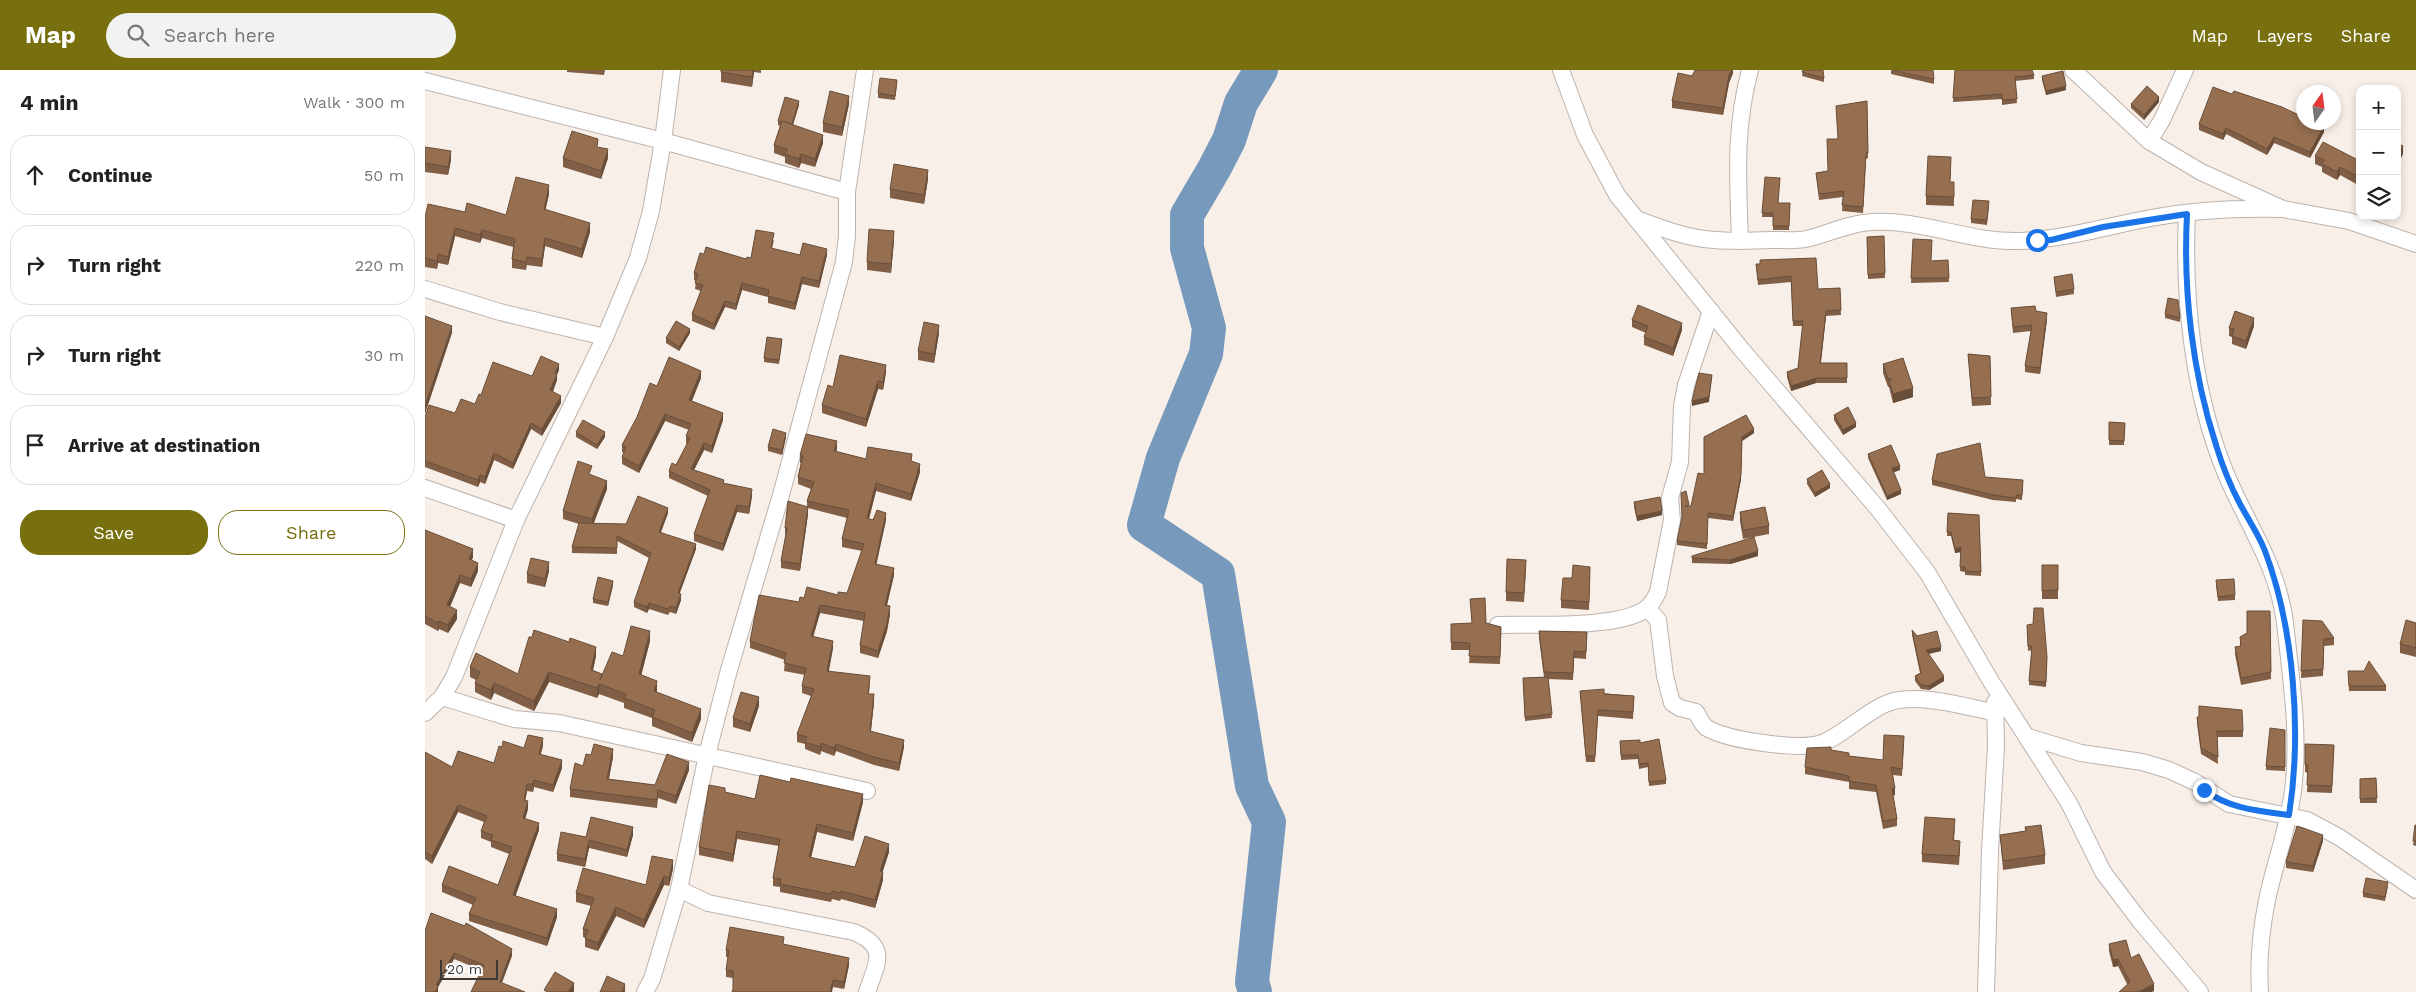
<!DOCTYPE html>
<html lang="en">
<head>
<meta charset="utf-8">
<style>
	:root { --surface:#fff; --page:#f2f2f2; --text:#222; --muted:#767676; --line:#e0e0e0; --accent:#786f0e }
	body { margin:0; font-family:"Work Sans",sans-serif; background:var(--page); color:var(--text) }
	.controls { position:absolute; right:15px; top:15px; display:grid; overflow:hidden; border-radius:10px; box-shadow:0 2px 8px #0003 }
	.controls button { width:45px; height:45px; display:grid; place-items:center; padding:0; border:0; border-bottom:1px solid var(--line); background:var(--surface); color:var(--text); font:25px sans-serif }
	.compass { position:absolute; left:1871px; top:15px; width:45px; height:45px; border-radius:50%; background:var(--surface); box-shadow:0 2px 8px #0003; rotate:14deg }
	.scale { position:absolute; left:15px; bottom:12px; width:58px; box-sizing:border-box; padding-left:5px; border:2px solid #3c3835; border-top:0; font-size:14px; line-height:18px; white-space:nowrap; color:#3c3835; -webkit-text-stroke:4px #fff; paint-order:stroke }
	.stop { position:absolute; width:15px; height:15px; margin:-11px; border:4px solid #1a73e8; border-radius:50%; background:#fff }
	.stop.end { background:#1a73e8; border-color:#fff; box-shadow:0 1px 5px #0008 }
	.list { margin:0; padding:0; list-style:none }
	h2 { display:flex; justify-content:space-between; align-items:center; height:65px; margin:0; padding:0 20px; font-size:21px }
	h2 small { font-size:16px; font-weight:400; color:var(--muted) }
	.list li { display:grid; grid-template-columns:32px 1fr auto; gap:15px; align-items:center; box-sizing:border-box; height:80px; margin:0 10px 10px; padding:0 10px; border:1px solid var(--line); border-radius:20px }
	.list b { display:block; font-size:19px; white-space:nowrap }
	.list em { font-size:16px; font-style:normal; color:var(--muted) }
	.actions { display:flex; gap:10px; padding:15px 20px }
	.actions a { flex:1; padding:11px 0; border:1px solid var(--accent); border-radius:20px; text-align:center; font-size:18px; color:var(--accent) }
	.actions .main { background:var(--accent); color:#fff }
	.icon { flex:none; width:28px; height:28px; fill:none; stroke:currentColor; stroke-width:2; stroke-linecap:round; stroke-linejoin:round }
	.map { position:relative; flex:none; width:1991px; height:922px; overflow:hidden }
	header { display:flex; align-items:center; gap:30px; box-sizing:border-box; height:70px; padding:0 25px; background:var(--accent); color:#fff }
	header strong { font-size:24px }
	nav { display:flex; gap:28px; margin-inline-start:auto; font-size:18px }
	.search { width:350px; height:45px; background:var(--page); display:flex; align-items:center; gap:12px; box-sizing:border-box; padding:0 18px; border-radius:28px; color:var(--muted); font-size:19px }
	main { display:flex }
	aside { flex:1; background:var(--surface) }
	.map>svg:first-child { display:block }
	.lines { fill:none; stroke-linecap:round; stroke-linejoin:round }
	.river { stroke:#7699bc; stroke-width:34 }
	.minor-casing { stroke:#bdb3ad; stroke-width:18 }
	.minor { stroke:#fff; stroke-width:16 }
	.wall { fill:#815f46 }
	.shaded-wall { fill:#694e39 }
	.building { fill:#966f51; stroke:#694e39 }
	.route { stroke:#1a73e8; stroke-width:6 }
</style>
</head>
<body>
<header>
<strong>Map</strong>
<div class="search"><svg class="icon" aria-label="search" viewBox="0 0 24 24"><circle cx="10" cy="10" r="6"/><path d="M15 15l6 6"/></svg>Search here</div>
<nav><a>Map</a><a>Layers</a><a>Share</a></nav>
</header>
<main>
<aside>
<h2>4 min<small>Walk · 300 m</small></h2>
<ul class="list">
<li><svg class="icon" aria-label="ahead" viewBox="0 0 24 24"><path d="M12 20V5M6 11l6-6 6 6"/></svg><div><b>Continue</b></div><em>50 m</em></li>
<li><svg class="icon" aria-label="right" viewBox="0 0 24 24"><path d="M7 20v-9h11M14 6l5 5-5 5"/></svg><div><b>Turn right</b></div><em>220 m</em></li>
<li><svg class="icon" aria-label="right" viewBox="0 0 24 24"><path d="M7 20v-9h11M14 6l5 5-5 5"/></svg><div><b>Turn right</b></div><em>30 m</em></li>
<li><svg class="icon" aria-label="arrive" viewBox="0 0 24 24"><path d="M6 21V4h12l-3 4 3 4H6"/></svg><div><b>Arrive at destination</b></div></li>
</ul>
<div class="actions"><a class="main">Save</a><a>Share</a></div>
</aside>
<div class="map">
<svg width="1991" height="922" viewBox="0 0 1991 922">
	<rect width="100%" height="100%" fill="#f8efe8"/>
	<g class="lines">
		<path class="river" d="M830 922 827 912 844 752 827 716 793 504 719 455 738 388 781 284 784 258 762 178V145L789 99 804 70 816 33 836 0"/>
		<g class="minor-casing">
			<g id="minor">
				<path d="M1136 0 1160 65 1192 125 1317 280 1454 440 1502 502 1567 613 1644 733 1678 802 1715 851 1775 922"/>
				<path d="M1648 0 1724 71 1776 102 1858 139 1924 151 1991 174"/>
				<path d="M0 11 238 71 422 122"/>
				<path d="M1724 71 1737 50 1760 0"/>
				<path d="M1762 143C1758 229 1768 324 1801 404 1822 454 1853 496 1860 553 1866 608 1875 665 1868 721 1863 758 1850 793 1842 830 1836 860 1833 892 1835 922"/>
				<path d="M1211 149C1233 157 1256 166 1279 169 1302 172 1325 171 1347 170 1358 170 1371 171 1381 169 1403 164 1424 153 1447 152 1498 149 1545 173 1596 171 1640 169 1683 156 1726 148 1769 140 1814 138 1858 139"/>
				<path d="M1315 171C1313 110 1309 60 1325 0"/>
				<path d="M0 219 75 242 180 267"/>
				<path d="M0 418 91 450"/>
				<path d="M1222 538 1233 550 1240 606 1247 633 1255 638 1271 642C1274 647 1277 655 1282 658 1302 670 1371 680 1394 674 1414 669 1442 640 1463 633 1492 622 1542 637 1572 643"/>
				<path d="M1073 555C1108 554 1197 559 1222 538 1227 534 1230 528 1233 522L1247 450 1245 428 1255 392 1257 336 1261 315 1286 241"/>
				<path d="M17 627 89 649 134 653 442 721"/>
				<path d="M0 643 17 627 29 607 91 450 180 267 213 188 226 141 238 71 247 0"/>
				<path d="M1603 667 1656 683 1717 692 1744 700 1770 712 1804 734 1882 750 1914 767 1991 820"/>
				<path d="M254 819 283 833 429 862C464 877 452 893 442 922"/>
				<path d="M220 922 227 909 254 819 282 685 304 600 356 425 419 192 422 166V122L440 0"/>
				<path d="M1561 922 1565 781 1571 676 1570 632"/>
			</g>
		</g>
		<use href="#minor" class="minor"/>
	</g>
	<g class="wall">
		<path d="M142 0H180L179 5 142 2Z"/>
		<path d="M296 0H336V3L329 2 327 17 296 12Z"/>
		<path d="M1308 0V3L1304 13 1298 45 1247 38V31L1267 6Z"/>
		<path d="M1378 0 1399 8V12L1377 6Z"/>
		<path d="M1466 0 1509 9V14L1466 4Z"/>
		<path d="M1530 0 1609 5V9L1590 11 1592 33 1577 35V29L1528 32Z"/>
		<path d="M1617 6 1641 20 1621 25 1617 10Z"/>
		<path d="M472 15 470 30 453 28V23Z"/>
		<path d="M1442 31 1443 88 1441 89 1438 143 1417 141 1418 127 1394 130 1391 103 1403 101 1412 69Z"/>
		<path d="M1734 32 1719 50 1706 38V34Z"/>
		<path d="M424 34 417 66 398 62V53Z"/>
		<path d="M374 35 368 55 398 73 390 97 376 93 374 98 360 93V87L349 83V75L355 56 353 55V51Z"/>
		<path d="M1774 54 1899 62 1885 88 1849 73 1842 85 1801 64 1798 70 1774 60Z"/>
		<path d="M0 67V77L26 90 23 105 0 102V103Z"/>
		<path d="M173 78 183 88 176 109 138 97V88Z"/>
		<path d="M1890 86 1935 91V116L1915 105 1912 110 1897 102V97L1890 94Z"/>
		<path d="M1526 96 1525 112H1529V136L1501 135V126Z"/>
		<path d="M1340 107 1354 133H1365L1364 160H1348V147H1337Z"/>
		<path d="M503 109 499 134 465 128V119Z"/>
		<path d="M124 124 120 140 165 162 157 188 120 176 117 197 102 195 101 200 87 198V189L88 177 57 168 55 173 30 166 23 195 13 193 12 199 0 197V147L40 142 81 145Z"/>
		<path d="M1564 135 1562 155 1546 153V149Z"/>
		<path d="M1459 166 1460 208 1443 209 1442 167Z"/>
		<path d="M1488 169 1506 191 1523 190 1524 212 1486 213Z"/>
		<path d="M349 170 347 179 375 185H402L394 218 377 214 370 240 343 233V227L317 220 311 240 300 237 289 260 267 251V244L276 221 270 219 271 211 269 210V203L279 184 321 189 326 188Z"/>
		<path d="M469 170 466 203 442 200V192Z"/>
		<path d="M1335 190 1393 219 1415 218 1416 245 1401 246 1396 293H1422V313H1391L1366 321 1362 307V302L1373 298 1378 256H1368L1366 212 1333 215 1331 194H1335Z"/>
		<path d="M1629 207 1649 219V224L1631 227Z"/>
		<path d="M1586 238 1611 241 1622 249 1615 304 1600 302V296L1606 261 1588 263Z"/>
		<path d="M1740 244 1755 248V252L1740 248Z"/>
		<path d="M1207 250 1257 260 1248 286 1219 275V267L1221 263 1207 257Z"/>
		<path d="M1829 256 1821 279 1807 274V267L1804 266V258Z"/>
		<path d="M265 263 254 281 241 273V268Z"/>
		<path d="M514 263 509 293 493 290V281Z"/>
		<path d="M357 273 354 294 339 292V288Z"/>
		<path d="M1543 284 1565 286 1566 335 1547 336Z"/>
		<path d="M1458 294 1488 327 1468 333 1464 317H1463L1458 303Z"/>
		<path d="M134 300 132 304V310L128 322 136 333 117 366 106 359 88 399 69 390 60 414 55 412 53 417 0 397V347L30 343 50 334 56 325 107 306Z"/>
		<path d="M461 302 458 320 453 319 441 357 397 343V335L408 317Z"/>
		<path d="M276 308 267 331 298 350 287 383 279 380 269 400 299 413 327 426 324 444 312 442 298 481 269 471V464L283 426 244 408V401L251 395 262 374 261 373V366L264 360 240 351 214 403 197 394V387L199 383 197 382V375L232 316Z"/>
		<path d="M1409 345 1431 357 1418 365 1409 350Z"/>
		<path d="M1684 352 1700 353 1699 375H1684Z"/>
		<path d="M151 362 180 367 172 379 151 367Z"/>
		<path d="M1329 363 1317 371 1316 409 1308 451 1283 448 1282 479 1252 475V471L1264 436H1266L1279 404V367Z"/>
		<path d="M361 367 357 385 343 381V377Z"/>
		<path d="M412 379 411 381 441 389 487 392 495 402 486 431 451 421 444 449 461 450 451 494 469 505 462 535 465 544 462 561 453 588 435 583V575L439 551 395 543 388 567 408 578 404 601 445 613 444 624 449 632 446 661 479 677 474 701 449 695 411 681 409 686 396 681 395 685 380 679V674L372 672V664L386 626 377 623V616L380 605 359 601 360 590 325 578V571L379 528 413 525 422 523 437 481 417 477V469L422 448 383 438V444L375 501 356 498V491L361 464H360V458L382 437V431L386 419 373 414V407L376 393H375V385Z"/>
		<path d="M1443 384 1475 400 1468 402 1476 424 1462 430 1443 388Z"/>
		<path d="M167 405 182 419 168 453 201 454 243 443 236 462 271 479 254 523 256 530 251 544 245 542 243 545 224 539 222 543 209 537V532L224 488 192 471V484L147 483V477L154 454 138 449V441Z"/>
		<path d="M1560 407 1598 415 1597 430 1591 429V432L1568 430 1507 415V410Z"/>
		<path d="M1382 409 1405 418 1390 427 1382 414Z"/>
		<path d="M1209 432 1237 445 1212 451 1209 437Z"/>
		<path d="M1315 442 1344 456V464L1318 469 1315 451Z"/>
		<path d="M1523 443 1554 445 1556 506 1540 505V502L1535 501 1536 482 1530 483 1526 466H1522Z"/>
		<path d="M0 460 48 487 47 490 53 501 46 517 35 513 25 537 32 549 23 563 14 559 13 561 0 554Z"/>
		<path d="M1267 486H1333L1305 494 1267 493Z"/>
		<rect x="1617" y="495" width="16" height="34"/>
		<path d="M1165 497 1164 540 1136 538V530Z"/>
		<path d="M1101 498 1099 532 1081 531V522Z"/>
		<path d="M124 501 120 517 102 513V504Z"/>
		<path d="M1791 514 1810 525V530L1793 531Z"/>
		<path d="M188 515 183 536 168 533V529Z"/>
		<path d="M1845 541 1846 609 1816 615 1810 584V577L1815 576V567L1822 563Z"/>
		<path d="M1878 550 1909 568V575L1899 576 1898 606 1876 608Z"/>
		<path d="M1061 553 1076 557 1075 594 1044 593 1045 580H1026V554Z"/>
		<path d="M1991 553V587L1975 583V574Z"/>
		<path d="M1602 559 1622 587 1621 617 1604 615 1607 580 1603 581Z"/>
		<path d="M1487 560 1492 566 1516 581 1504 584 1519 611 1504 620 1496 619 1490 611V606L1495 603 1487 565Z"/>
		<path d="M1114 561 1162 562 1161 589 1149 588 1148 610 1123 609 1127 648 1100 651 1098 608 1119 607 1114 568Z"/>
		<path d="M225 571 216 605 232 620V622L276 649 267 672 227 656V648L199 638V633L174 624 172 628 124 612 109 641 69 623 66 630 50 622V613L51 610 45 607V597L93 604 171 586 168 600 177 604 198 586Z"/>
		<path d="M1923 601 1961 616V621H1924Z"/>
		<path d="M1155 621 1209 626 1208 649 1173 646 1170 692H1161Z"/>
		<path d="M334 636 325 662 308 657V648Z"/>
		<path d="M1772 647 1818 661V667H1792L1793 694 1776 684 1772 653Z"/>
		<path d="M1860 660V701L1841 700V696Z"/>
		<path d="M1195 671 1215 673 1241 710V714L1224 716 1223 697 1214 699 1213 689 1196 690Z"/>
		<path d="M1479 673 1477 706 1468 705 1470 725 1468 726 1472 749V756L1458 759 1451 722 1424 719V712L1380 704V697L1406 680 1424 686 1458 690Z"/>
		<path d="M1880 674 1909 675 1907 723 1882 722 1883 703 1880 702Z"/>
		<path d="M118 676 115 684 137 698 128 722 109 717 108 722 102 721 100 730 103 739 100 749 114 760 90 826 132 847 122 876 44 851V844L48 835 17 822V815H73L84 784 66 777V772L56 768V761L59 752 33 742 7 794 0 789V682L27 697 69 693 77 677 99 678Z"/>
		<path d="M166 685 188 687 184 709 230 715 264 700 251 734 233 728 232 738 145 727V719L158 696Z"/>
		<path d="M1951 708 1952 733H1935V709Z"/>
		<path d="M300 722 330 729 438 732 428 771 392 762 386 788 430 797 464 782 458 801V810L450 838 416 829 415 831 407 829 406 832 355 822V817L348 816V808L354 776 312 769 308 792 274 785V777Z"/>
		<path d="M1991 755V776L1988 775Z"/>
		<path d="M1600 757 1620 785V794L1578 800 1575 765 1600 761Z"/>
		<path d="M1530 758 1529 770 1535 779 1534 795 1497 792V784Z"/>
		<path d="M208 765 202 787 164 778 160 797 132 791V784L161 767Z"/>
		<path d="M1898 771 1888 802 1861 798V792Z"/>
		<path d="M248 799 244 816 239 815 219 858 191 846 173 881 160 877V868L158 867V859L166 836 151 832V823L221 815Z"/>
		<path d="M1963 816 1960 831 1938 827V823Z"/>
		<path d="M0 861 87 886 46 922 56 900 29 889 13 917V922Z"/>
		<path d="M359 874 424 895 419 919 408 917 308 919V908L301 907V900L303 887H301V880Z"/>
		<path d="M1684 874 1706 888 1729 921 1702 914 1693 896 1688 897 1684 881Z"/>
	</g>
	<g class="shaded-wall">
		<path d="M328 0H329V2L327 17V7Z"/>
		<path d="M1307 0H1308V3L1304 13 1298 45V38L1304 5Z"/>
		<path d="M1641 16V20L1621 25V21Z"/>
		<path d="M424 26V34L417 66V57Z"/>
		<path d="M1734 27V32L1719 50V45Z"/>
		<path d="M374 31V35L366 60V55Z"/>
		<path d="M1899 56V62L1885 88V82Z"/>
		<path d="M1801 58V64L1798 70V64Z"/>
		<path d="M398 65V73L390 97V89Z"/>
		<path d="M1849 67V73L1842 85V79Z"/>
		<path d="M1978 76V84L1972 96V89Z"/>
		<path d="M183 79V88L176 109V101Z"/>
		<path d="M26 81V90L23 105V97Z"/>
		<path d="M376 84V93L374 98V89Z"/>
		<path d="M1915 97V105L1912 110V102Z"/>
		<path d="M503 100V109L499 134V125Z"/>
		<path d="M124 115V124L119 147V139Z"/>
		<path d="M165 153V162L157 188V179Z"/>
		<path d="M30 158V166L23 195V187Z"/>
		<path d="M57 160V168L55 173V165Z"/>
		<path d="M469 161V170L466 203V194Z"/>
		<path d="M120 168V176L117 197V189Z"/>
		<path d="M402 179V185L394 218V211Z"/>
		<path d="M13 184V193L12 199V191Z"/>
		<path d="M377 207V214L370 240V233Z"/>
		<path d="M317 213V220L311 240V234Z"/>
		<path d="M300 231V237L289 260V254Z"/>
		<path d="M1401 241V246L1395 298V293Z"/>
		<path d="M1622 243V249L1615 304V298Z"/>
		<path d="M1829 248V256L1821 279V271Z"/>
		<path d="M1257 253V260L1248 286V278Z"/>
		<path d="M514 255V263L509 293V284Z"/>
		<path d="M27 256V263L0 344V336Z"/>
		<path d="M265 259V263L254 281V277Z"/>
		<path d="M134 294V300L130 309V303Z"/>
		<path d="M461 295V302L458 320V312Z"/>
		<path d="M276 301V308L264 337V330Z"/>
		<path d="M132 304V310L125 327V320Z"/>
		<path d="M1287 305 1284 332 1267 336V331Z"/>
		<path d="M1391 308V313L1366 321V316Z"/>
		<path d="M453 311V319L441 357V349Z"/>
		<path d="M1488 318V327L1468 333V324Z"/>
		<path d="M136 326V333L117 366V359Z"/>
		<path d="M298 343V350L287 383V376Z"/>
		<path d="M240 344V351L214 403V396Z"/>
		<path d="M106 353V359L88 399V393Z"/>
		<path d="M1431 353V357L1418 365V360Z"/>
		<path d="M1329 359V363L1317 371V367Z"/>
		<path d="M180 362V367L172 379V375Z"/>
		<path d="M361 363V367L357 385V380Z"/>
		<path d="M412 371V379L409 389V381Z"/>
		<path d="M279 373V380L266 406V399Z"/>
		<path d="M69 383V390L60 414V407Z"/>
		<path d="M495 394V402L486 431V424Z"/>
		<path d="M1475 396V400L1467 403V398Z"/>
		<path d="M1316 404V409L1308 451V446Z"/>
		<path d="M55 405V412L53 417V410Z"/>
		<path d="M182 411V419L167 458V449Z"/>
		<path d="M451 413V421L442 456V448Z"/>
		<path d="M1405 414V418L1390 427V423Z"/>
		<path d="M327 419V426L324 444V437Z"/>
		<path d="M1476 420V424L1462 430V426Z"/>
		<path d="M312 435V442L298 481V474Z"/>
		<path d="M383 437V444L375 501V494Z"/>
		<path d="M243 438V443L234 467V462Z"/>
		<path d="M1237 441V445L1212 451V446Z"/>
		<path d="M461 443V450L450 501V494Z"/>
		<path d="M271 474V479L253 528V523Z"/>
		<path d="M1536 477V482L1530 483V479Z"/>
		<path d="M48 479V487L44 497V489Z"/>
		<path d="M1333 481V486L1305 494V490Z"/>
		<path d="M124 492V501L120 517V509Z"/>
		<path d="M53 493V501L46 517V509Z"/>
		<path d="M469 498V505L460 543V535Z"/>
		<path d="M35 505V513L22 543V535Z"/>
		<path d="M188 511V515L183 536V532Z"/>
		<path d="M256 524V530L251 544V538Z"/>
		<path d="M224 533V539L222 543V537Z"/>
		<path d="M395 535V543L386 574V566Z"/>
		<path d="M465 536V544L462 561 453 588V581Z"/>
		<path d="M32 540V549L23 563V555Z"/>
		<path d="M14 551V559L13 561V553Z"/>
		<path d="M225 561V571L214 614V604Z"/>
		<path d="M408 571V578L402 608V601Z"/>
		<path d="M171 577V586L166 609V600Z"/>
		<path d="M1516 577V581L1501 584V580Z"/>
		<path d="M124 602V612L109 641V631Z"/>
		<path d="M1519 606V611L1504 620V616Z"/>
		<path d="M232 611V620L229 630V621Z"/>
		<path d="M69 613V623L66 630V620Z"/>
		<path d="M174 614V624L172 628V618Z"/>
		<path d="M449 624V632L445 669V661Z"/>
		<path d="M334 627V636L325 662V654Z"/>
		<path d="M276 639V649L267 672V663Z"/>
		<path d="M118 668V676L114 691V684Z"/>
		<path d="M479 670V677L474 701V693Z"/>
		<path d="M396 673V681L395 685V677Z"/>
		<path d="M411 674V681L409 686V678Z"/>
		<path d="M188 679V687L182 717V709Z"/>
		<path d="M137 690V698L128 722V715Z"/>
		<path d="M264 692V700L251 734V726Z"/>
		<path d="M109 710V717L108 722V714Z"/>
		<path d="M102 714V721L99 738V730Z"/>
		<path d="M1470 718V725L1467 726V719Z"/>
		<path d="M438 724V732L428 771V763Z"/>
		<path d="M103 731V739L98 756V748Z"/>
		<path d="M33 735V742L7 794V786Z"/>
		<path d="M114 753V760L88 833V825Z"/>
		<path d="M392 754V762L384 795V787Z"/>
		<path d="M208 757V765L202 787V780Z"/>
		<path d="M312 761V769L308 792V784Z"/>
		<path d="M1898 765V771L1888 802V796Z"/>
		<path d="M164 770V778L160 797V789Z"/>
		<path d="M464 774V782L455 809V801Z"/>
		<path d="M248 790V799L244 816V808Z"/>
		<path d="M458 802V810L450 838V830Z"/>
		<path d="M239 806V815L219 858V850Z"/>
		<path d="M191 837V846L173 881V873Z"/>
		<path d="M132 839V847L122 876V868Z"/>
		<path d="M87 879V886L75 918V912Z"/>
		<path d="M29 883V889L12 919 13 917V922H10L11 915Z"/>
		<path d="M424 888V895L419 919V912Z"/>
		<path d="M1693 889V896L1688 897V890Z"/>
		<path d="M408 910V917L407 922H405Z"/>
		<path d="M149 913V922H143Z"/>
		<path d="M200 914V922H197Z"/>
		<path d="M1729 914V921L1727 922H1713Z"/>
	</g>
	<g class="building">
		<path d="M296 0H328L327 7 296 2Z"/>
		<path d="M1270 0H1307L1304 5 1298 38 1247 31 1253 3 1267 6Z"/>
		<path d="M1378 0H1398L1399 8 1377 2Z"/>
		<path d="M1467 0H1508L1509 9Z"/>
		<path d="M1530 0H1607L1609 5 1590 7 1592 29 1577 30V24L1528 28Z"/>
		<path d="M1638 1 1641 16 1621 21 1617 6Z"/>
		<path d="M455 8 472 10 470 26 453 23Z"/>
		<path d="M1722 16 1734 27 1719 45 1706 34Z"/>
		<path d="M1788 17 1807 24 1809 21 1857 37 1878 47V52H1890L1899 56 1885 82 1849 67 1842 79 1801 58 1798 64 1774 54Z"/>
		<path d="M405 21 424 26 417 57 398 53Z"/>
		<path d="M360 27 374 31 367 54 357 51V52L353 51Z"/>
		<path d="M1442 31 1443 83H1441L1438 137 1417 135 1419 121 1394 124 1391 103 1403 101 1402 69H1413L1411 36Z"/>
		<path d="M357 51 398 65 390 89 376 84 374 89 360 84 362 79 349 75Z"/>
		<path d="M147 61 173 69 172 77 183 79 176 101 138 88Z"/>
		<path d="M1898 72 1935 91V108L1915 97 1912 102 1897 94 1899 90 1890 86Z"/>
		<path d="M1972 73 1978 76 1972 89Z"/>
		<path d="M0 77 26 81 23 97 0 93V95Z"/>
		<path d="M1503 86 1526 87 1525 112H1529V127L1501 126Z"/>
		<path d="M469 94 503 100 499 125 465 119Z"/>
		<path d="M91 107 124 115 119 139 165 153 157 179 120 168 117 189 102 187 101 192 87 189 90 169 57 160 55 165 30 158 23 187 13 184 12 191 0 188V147L3 134 40 142 42 133 81 145Z"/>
		<path d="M1340 107 1355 108 1353 133H1365L1364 156H1348V143H1337Z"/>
		<path d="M1548 130 1564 131 1562 150 1546 149Z"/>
		<path d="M444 159 469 161 466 194 442 192Z"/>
		<path d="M331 160 349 163 346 178 375 185 378 173 402 179 394 211 377 207 370 233 343 226 344 220 317 213 311 234 300 231 289 254 267 244 278 215 270 213 273 204 269 203 275 183 279 184 281 177 321 189 322 187 326 188Z"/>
		<path d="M1459 166 1460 203 1443 205 1442 167Z"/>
		<path d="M1488 169 1507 170 1506 191 1523 190 1524 208H1486Z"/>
		<path d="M1391 188 1393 219 1415 218 1416 240 1401 241 1395 293H1422V308H1391L1366 316 1362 302 1373 298 1378 251H1368L1366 206 1333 210 1331 194H1335V190Z"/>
		<path d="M1647 204 1649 219 1631 222 1629 207Z"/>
		<path d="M1743 228 1753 230 1755 248 1740 244Z"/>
		<path d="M1213 235 1257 253 1248 278 1219 267 1223 256 1207 250Z"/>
		<path d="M1610 236 1611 241 1622 243 1615 298 1600 296 1607 255 1588 257 1586 238Z"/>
		<path d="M1810 241 1829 248 1821 271 1807 266 1809 259 1804 258Z"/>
		<path d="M0 246 27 256 0 336Z"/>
		<path d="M251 251 265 259 254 277 241 268Z"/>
		<path d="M499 252 514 255 509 284 493 281Z"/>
		<path d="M342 267 357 269 354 290 339 288Z"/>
		<path d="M1543 284 1565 286 1566 327 1547 328Z"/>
		<path d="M415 285 461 295 458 312 453 311 441 349 397 335 403 315 408 317Z"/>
		<path d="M116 286 134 294 130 303 132 304 125 320 136 326 117 359 106 353 88 393 69 383 60 407 55 405 53 410 0 391V347L4 335 30 343 36 329 50 334 54 324 56 325 68 292 107 306Z"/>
		<path d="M244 287 276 301 264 330 298 343 287 376 279 373 266 399 299 410 298 413 327 419 324 437 312 435 298 474 269 464 285 420 244 401 247 393 251 395 265 368 261 366 266 354 240 344 214 396 197 387 201 377 197 375 212 347 225 313 232 316Z"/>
		<path d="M1478 288 1488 318 1468 324 1464 311 1467 309H1463L1458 294Z"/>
		<path d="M1274 303 1287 305 1284 327 1267 331Z"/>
		<path d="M1423 337 1431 353 1418 360 1409 345Z"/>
		<path d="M1321 345 1329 359 1317 367 1316 404 1308 446 1283 443 1282 474 1252 471 1257 447 1256 423 1261 421 1264 435 1260 436H1266L1273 403 1279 404V367Z"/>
		<path d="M158 350 180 362 172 375 151 362Z"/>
		<path d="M1684 352 1700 353 1699 371 1684 370Z"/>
		<path d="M348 359 361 363 357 380 343 377Z"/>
		<path d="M381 364 412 371 409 381 441 389 443 377 487 384 486 391 495 394 486 424 451 413 442 448 448 450 452 440 461 443 450 494 469 498 460 535 465 536 462 553 453 581 435 575 440 543 395 535 386 566 408 571 402 601 445 606 443 624H449L445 661 479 670 474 693 449 687 411 674 409 678 396 673 395 677 380 672 382 667 372 664 389 619 377 616 381 598 359 593 361 583 325 571 334 525 374 532 375 527 379 528 382 517 413 525V522L422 523 439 474 417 469 424 440 382 431 389 412 373 407 378 386 375 385Z"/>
		<path d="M1555 373 1560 407 1598 410 1597 425H1591V428L1568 425 1507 410 1512 384Z"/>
		<path d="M1466 375 1475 396 1467 398 1476 420 1462 426 1443 384Z"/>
		<path d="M153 391 167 396 164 404 182 411 167 449 138 441Z"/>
		<path d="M1397 400 1405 414 1390 423 1382 409Z"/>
		<path d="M213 426 243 438 234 462 271 474 253 523 256 524 251 538 245 536 243 539 224 533 222 537 209 532 226 483 192 466V478L147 477 154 453 201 454Z"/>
		<path d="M1235 427 1237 441 1212 446 1209 432Z"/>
		<path d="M363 431 383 437 375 494 356 491 362 458H360Z"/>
		<path d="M1340 437 1344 456 1318 460 1315 442Z"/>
		<path d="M1523 443 1554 445 1556 502 1540 501V497H1535L1536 477 1530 479 1526 462H1522Z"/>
		<path d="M0 460 48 479 44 489 53 493 46 509 35 505 22 535 32 540 23 555 14 551 13 553 0 546Z"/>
		<path d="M1329 467 1333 481 1305 490 1267 488V486Z"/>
		<path d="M106 488 124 492 120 509 102 504Z"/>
		<path d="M1082 489 1101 490 1099 523 1081 522Z"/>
		<path d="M1148 495 1165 497 1164 532 1136 530 1138 508H1147Z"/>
		<path d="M1617 495H1633V520L1617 521Z"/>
		<path d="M173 507 188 511 183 532 168 529Z"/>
		<path d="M1809 509 1810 525 1793 527 1791 510Z"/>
		<path d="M1060 528 1061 553 1076 557 1075 587 1044 586 1045 573 1026 572V554L1047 553 1045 529Z"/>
		<path d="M1609 538H1618L1622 587 1621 612 1604 611 1607 576H1603L1602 555 1608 554Z"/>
		<path d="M1822 541H1845L1846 602 1816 608 1810 577 1816 576 1815 567 1822 563Z"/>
		<path d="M1878 550 1897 551 1909 568 1899 569 1898 599 1876 601Z"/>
		<path d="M1981 550 1991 553V578L1975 574Z"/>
		<path d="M206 556 225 561 214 604 232 611 229 621 276 639 267 663 227 647 230 640 199 628 201 624 174 614 172 618 124 602 109 631 69 613 66 620 50 613 55 602 45 597 51 583 93 604 104 567H107L109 560 144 572 145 568 171 577 166 600 177 604 175 610 187 582 198 586Z"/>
		<path d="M1487 560 1492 566 1512 561 1516 577 1501 580 1519 606 1504 616 1496 615 1490 606 1496 603Z"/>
		<path d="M1114 561 1162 562 1161 582 1149 581 1148 603 1119 602Z"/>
		<path d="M1944 591 1961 616H1924L1923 601H1939Z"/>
		<path d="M1123 607 1127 644 1100 647 1098 608Z"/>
		<path d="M1179 619V624L1209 626 1208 642 1173 640 1170 686H1161L1155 621Z"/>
		<path d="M316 622 334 627 325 654 308 648Z"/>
		<path d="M1774 636 1817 640 1818 661H1792L1793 687 1776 678 1772 647H1774Z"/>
		<path d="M1845 658 1860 660V697L1841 696Z"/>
		<path d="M103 665 118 668 114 684 137 690 128 715 109 710 108 714H102L99 730 103 731 98 748 114 753 88 825 132 839 122 868 44 844 51 828 17 815 24 796 73 815 87 777 66 770 68 765 56 761 62 746 33 735 7 786 0 782V682L27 697 33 681 69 693 74 676 77 677 78 671 99 678Z"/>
		<path d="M1459 665 1479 666 1477 699 1466 697 1470 718 1467 719 1472 749 1458 751 1451 715 1424 711V706L1380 697 1382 678 1406 677V680L1424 683V686L1458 690Z"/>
		<path d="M1234 669 1241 710 1224 712 1223 693 1214 694 1213 685H1196L1195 671 1215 670V673Z"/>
		<path d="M169 674 188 679 182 709 230 715 242 684 264 692 251 726 233 720 232 730 145 719 150 693 158 696 161 684 166 685Z"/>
		<path d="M1880 674 1909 675 1907 716 1882 715 1883 695H1880Z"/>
		<path d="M335 705 365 712 366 708 438 724 428 763 392 754 384 787 430 797 440 766 464 774 455 801 458 802 450 830 416 821 415 823 407 821 406 824 355 814 356 809 348 808 355 769 312 761 308 784 274 777 284 715 300 718V722L330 729Z"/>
		<path d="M1951 708 1952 728 1935 729V709Z"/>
		<path d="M166 747 208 757 202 780 164 770 160 789 132 784 136 762 161 767Z"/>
		<path d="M1500 747 1530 749 1528 770 1535 771 1534 786 1497 784Z"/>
		<path d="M1616 755 1620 785 1578 791 1575 765 1601 761 1600 757Z"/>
		<path d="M1990 755H1991V771H1988Z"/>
		<path d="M1872 756 1898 765 1888 796 1861 792Z"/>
		<path d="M227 786 248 790 244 808 239 806 219 850 191 837 173 873 160 868 163 860 158 859 169 828 151 823 158 798 221 815Z"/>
		<path d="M1941 808 1963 812 1960 827 1938 823Z"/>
		<path d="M6 843 40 856 41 853 87 879 75 912 100 922H46L59 895 29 883 11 915 13 917 10 922H0V861Z"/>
		<path d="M305 857 359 867 358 874 424 888 419 912 408 910 405 922H307L308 919V901L301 900 304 880H301Z"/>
		<path d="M1701 870 1706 888 1714 884 1729 914 1713 922H1694L1705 912 1693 889 1688 890 1684 874Z"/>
		<path d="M130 902 149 913 143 922H122L119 920Z"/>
		<path d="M182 906 200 914 197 922H175Z"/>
	</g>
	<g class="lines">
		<path class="route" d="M1612 170H1626L1678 157 1762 144C1758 220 1767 301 1791 375 1797 395 1805 415 1815 434 1823 449 1834 465 1840 481 1869 558 1877 663 1864 745 1833 741 1805 739 1779 720"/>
	</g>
</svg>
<div class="controls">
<button>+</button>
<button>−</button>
<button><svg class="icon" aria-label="layers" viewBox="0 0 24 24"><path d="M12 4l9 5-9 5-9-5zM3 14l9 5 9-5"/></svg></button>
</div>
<svg class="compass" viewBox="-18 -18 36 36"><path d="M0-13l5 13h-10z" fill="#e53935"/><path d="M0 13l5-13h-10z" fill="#767676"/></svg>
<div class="scale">20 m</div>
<div class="stop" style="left:1612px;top:170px"></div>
<div class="stop end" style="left:1779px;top:720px"></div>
</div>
</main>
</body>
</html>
